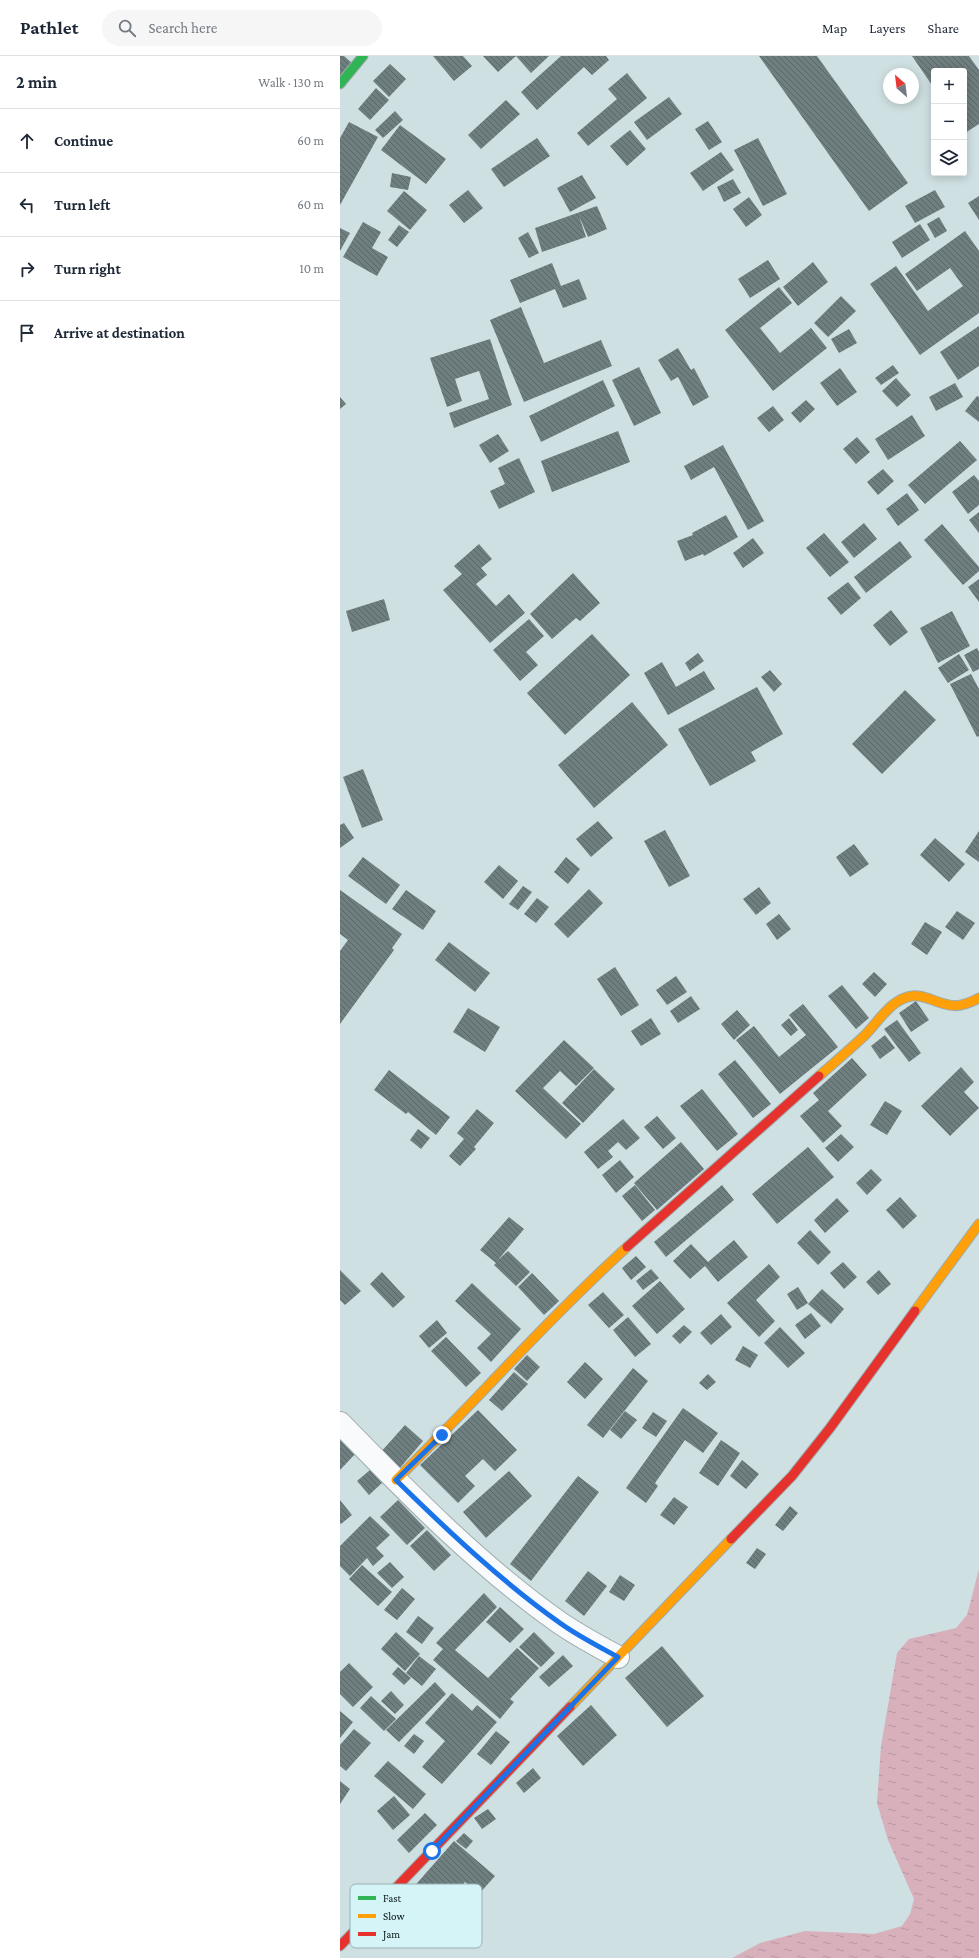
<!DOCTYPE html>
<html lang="en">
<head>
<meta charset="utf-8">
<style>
	:root { --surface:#fff; --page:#f6f6f7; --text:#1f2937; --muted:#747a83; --line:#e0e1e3 }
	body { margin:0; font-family:"Crimson Pro",serif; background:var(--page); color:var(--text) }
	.controls { position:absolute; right:12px; top:12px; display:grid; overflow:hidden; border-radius:4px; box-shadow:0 2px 10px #0003 }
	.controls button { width:36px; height:36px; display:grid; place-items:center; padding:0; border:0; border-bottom:1px solid var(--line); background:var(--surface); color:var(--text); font:20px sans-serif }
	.compass { position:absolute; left:543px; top:12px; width:36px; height:36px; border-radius:50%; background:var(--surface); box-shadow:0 2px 10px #0003; rotate:332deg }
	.stop { position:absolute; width:12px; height:12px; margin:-9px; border:3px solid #1a73e8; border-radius:50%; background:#fff }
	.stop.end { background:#1a73e8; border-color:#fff; box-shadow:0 1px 4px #0008 }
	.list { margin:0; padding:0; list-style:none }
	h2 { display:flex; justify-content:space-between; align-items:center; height:52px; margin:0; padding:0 16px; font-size:17px }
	h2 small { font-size:13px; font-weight:400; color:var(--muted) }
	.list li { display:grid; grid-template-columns:26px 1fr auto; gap:12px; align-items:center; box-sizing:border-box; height:64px; padding:0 16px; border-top:1px solid var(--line) }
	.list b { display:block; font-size:15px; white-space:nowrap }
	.list em { font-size:13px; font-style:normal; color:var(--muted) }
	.icon { flex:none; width:22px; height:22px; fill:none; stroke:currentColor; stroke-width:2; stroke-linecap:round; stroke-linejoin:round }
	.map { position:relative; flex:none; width:639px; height:1902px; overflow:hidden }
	header { display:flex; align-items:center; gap:24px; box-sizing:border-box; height:56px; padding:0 20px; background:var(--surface); border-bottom:1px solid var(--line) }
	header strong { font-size:19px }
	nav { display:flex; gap:22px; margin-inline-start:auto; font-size:14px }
	.search { width:280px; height:36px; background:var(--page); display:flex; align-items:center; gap:10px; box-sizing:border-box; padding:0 14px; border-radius:22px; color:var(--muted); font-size:15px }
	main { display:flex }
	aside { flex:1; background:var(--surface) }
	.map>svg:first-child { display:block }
	.water { fill:url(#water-ripples) }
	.building { fill:url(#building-back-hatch) }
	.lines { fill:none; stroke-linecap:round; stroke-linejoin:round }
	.street-casing { stroke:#9dabac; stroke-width:24 }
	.fast-casing { stroke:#9dabac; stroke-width:11 }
	.slow-casing { stroke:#9dabac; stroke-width:11 }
	.jam-casing { stroke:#9dabac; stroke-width:11 }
	.street { stroke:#f8fafb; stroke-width:22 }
	.fast { stroke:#30b455; stroke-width:9 }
	.slow { stroke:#ff9f0a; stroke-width:9 }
	.jam { stroke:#e5322d; stroke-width:9 }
	.route { stroke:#1a73e8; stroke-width:5 }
	.key { fill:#d4f4f8; stroke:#96b0b3; stroke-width:1 }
	.key-label { font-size:11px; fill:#071213 }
</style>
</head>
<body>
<header>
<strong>Pathlet</strong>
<div class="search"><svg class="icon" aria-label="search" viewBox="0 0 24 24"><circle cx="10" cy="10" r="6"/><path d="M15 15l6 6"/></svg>Search here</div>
<nav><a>Map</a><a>Layers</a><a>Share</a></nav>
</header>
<main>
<aside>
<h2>2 min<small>Walk · 130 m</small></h2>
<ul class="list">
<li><svg class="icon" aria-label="ahead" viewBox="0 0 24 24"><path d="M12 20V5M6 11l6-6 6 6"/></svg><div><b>Continue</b></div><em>60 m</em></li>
<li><svg class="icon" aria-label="left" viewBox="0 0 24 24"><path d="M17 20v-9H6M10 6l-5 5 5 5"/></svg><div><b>Turn left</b></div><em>60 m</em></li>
<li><svg class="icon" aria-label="right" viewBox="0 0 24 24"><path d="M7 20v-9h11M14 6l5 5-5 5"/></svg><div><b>Turn right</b></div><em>10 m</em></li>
<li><svg class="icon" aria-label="arrive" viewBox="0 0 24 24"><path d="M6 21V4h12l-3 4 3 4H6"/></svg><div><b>Arrive at destination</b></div></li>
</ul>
</aside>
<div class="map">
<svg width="639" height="1902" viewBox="0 0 639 1902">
	<defs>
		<pattern id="water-ripples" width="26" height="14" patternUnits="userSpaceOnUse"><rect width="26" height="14" fill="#d7b0bc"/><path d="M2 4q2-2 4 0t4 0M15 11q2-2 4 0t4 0" fill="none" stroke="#b796a1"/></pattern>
		<pattern id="building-back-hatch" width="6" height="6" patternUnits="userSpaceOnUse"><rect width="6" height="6" fill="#6f7f80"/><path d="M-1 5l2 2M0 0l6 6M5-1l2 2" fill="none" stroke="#596768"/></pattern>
	</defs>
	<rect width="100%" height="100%" fill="#cfe0e2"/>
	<path class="water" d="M639 1513V1902H392L420 1887 465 1875 534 1878 562 1870 570 1858 574 1843 548 1784 537 1747 541 1690 557 1597 569 1583 616 1572 627 1559Z"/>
	<g class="building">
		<path d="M0 0H4L13 8 0 21Z"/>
		<path d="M93 0H123L132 10 114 25Z"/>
		<path d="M143 0H209L191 17 176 0 158 16Z"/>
		<path d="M221 0H266L269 4 252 19 244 11 197 54 181 36Z"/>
		<path d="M419 0H477L568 127 529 155Z"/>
		<path d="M572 0H629L639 14V68L625 77 624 76V15H594V32Z"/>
		<path d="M50 8 66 23 49 41 33 25Z"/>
		<path d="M287 17 307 42 248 90 237 77 277 43 268 33Z"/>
		<path d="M36 32 49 44 30 64 18 53Z"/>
		<path d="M329 41 342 58 307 84 294 66Z"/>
		<path d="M166 44 180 58 141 93 128 79Z"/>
		<path d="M55 55 63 64 43 82 35 74Z"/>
		<path d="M368 65 382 86 369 94 355 73Z"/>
		<path d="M9 66 38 81 0 149V82Z"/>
		<path d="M60 69 106 103 86 128 41 94Z"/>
		<path d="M290 74 306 93 287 110 270 90Z"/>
		<path d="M197 82 210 100 164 131 151 113Z"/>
		<path d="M418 82 447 138 423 150 394 94Z"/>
		<path d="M381 96 394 114 363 135 350 117Z"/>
		<path d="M52 117 71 121 68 134 50 131Z"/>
		<path d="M242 119 256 142 230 156 217 132Z"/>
		<path d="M393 123 401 137 384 146 377 131Z"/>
		<path d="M128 134 143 152 124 167 109 149Z"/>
		<path d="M595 134 605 151 575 167 565 150Z"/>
		<path d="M64 135 87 154 70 174 47 155Z"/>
		<path d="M639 140V164L628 147Z"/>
		<path d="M409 141 422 159 406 171 393 153Z"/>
		<path d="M257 150 267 173 248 181 239 160 246 181 202 196 195 172Z"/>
		<path d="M599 161 607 175 595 182 587 168Z"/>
		<path d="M23 166 41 176 32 192 48 201 37 220 3 201Z"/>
		<path d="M580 168 590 184 562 202 552 186Z"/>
		<path d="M59 169 69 176 57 191 48 184Z"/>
		<path d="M0 172 10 177 0 195Z"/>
		<path d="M625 175 639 195V257L580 299 530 228 556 210 588 255 623 230 610 212 577 235 565 218Z"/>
		<path d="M188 176 199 197 189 202 178 182Z"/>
		<path d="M428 204 440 223 410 242 398 223Z"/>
		<path d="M473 206 488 226 458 250 443 231Z"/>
		<path d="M212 207 221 230 239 223 247 243 223 252 215 233 180 247 170 224Z"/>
		<path d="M439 231 452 247 420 272 440 297 471 272 487 292 433 335 385 274Z"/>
		<path d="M501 240 516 255 488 281 474 267Z"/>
		<path d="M181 251 204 307 261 284 272 310 184 346 150 264Z"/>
		<path d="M639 270V310L618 324 600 296Z"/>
		<path d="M509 273 517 287 499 297 491 283Z"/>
		<path d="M150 283 172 349 114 372 109 357 149 343 139 315 115 323 122 345 107 351 90 302Z"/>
		<path d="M338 292 351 314 354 312 369 341 353 350 338 321 331 325 318 304Z"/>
		<path d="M553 309 559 317 541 329 535 322Z"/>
		<path d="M299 311 321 357 294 370 272 324Z"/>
		<path d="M500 312 517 336 497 350 480 327Z"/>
		<path d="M556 322 571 339 557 351 542 335Z"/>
		<path d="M263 324 275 350 201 386 189 360Z"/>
		<path d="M615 327 623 341 596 355 589 341Z"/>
		<path d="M637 340 639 341V366L625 355Z"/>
		<path d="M0 341 6 348 0 353Z"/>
		<path d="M466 344 475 353 460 367 451 357Z"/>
		<path d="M433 350 444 364 429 376 417 362Z"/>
		<path d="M572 359 585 380 548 404 535 383Z"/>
		<path d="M278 375 290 406 212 436 201 405Z"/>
		<path d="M158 378 169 395 150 407 139 389Z"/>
		<path d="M517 381 530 396 516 408 503 393Z"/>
		<path d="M620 385 637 404 585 448 568 429Z"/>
		<path d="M383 389 424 465 408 474 374 411 351 424 344 410Z"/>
		<path d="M179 402 195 436 159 453 150 435 165 428 158 412Z"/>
		<path d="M543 413 554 425 538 439 527 426Z"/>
		<path d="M634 419 639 425V449L628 458 612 436Z"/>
		<path d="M567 437 579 454 558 470 546 453Z"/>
		<path d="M639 456V477L629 464Z"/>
		<path d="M386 459 398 481 364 500 363 498 345 505 337 485 353 479 352 477Z"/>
		<path d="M524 467 537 483 514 502 501 486Z"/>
		<path d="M602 468 639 511V515L623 529 584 484Z"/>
		<path d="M484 477 509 506 490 521 466 492Z"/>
		<path d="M413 482 424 497 403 512 393 497Z"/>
		<path d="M560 485 572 501 526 537 514 521Z"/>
		<path d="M139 488 152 503 141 512 147 519 136 528 156 550 169 538 185 557 150 587 103 534 122 518 114 510Z"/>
		<path d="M233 517 260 547 240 565 236 562 212 583 190 558Z"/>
		<path d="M639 523V546L628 531Z"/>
		<path d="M508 526 521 542 501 559 487 542Z"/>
		<path d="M44 543 50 564 12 576 6 555Z"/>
		<path d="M551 554 568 576 550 590 533 569Z"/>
		<path d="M612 555 630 590 598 607 580 572Z"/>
		<path d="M189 563 204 580 186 596 198 609 180 625 153 594Z"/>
		<path d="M252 578 290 619 225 679 187 637Z"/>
		<path d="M637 592 639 596V613L633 616 624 599Z"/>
		<path d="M358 597 364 605 350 615 345 607Z"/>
		<path d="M619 598 629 614 608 627 598 612Z"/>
		<path d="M322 606 336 631 364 615 375 633 328 659 304 617Z"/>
		<path d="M430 614 442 628 434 636 421 621Z"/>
		<path d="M631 618 639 633V680L637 681 610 628Z"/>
		<path d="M417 631 443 678 411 696 416 705 370 730 338 673Z"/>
		<path d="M565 634 596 664 542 718 512 688Z"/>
		<path d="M292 646 328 689 254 752 218 709Z"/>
		<path d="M23 713 43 764 22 772 3 721Z"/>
		<path d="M258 765 273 782 251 801 236 783Z"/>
		<path d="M4 767 14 782 0 792V769Z"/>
		<path d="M325 774 350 820 329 831 304 785Z"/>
		<path d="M639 775V806L625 796Z"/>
		<path d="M595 782 625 808 609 826 580 799Z"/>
		<path d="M514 788 529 808 510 821 496 801Z"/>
		<path d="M23 801 60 829 46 848 8 820Z"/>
		<path d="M226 801 240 813 228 828 214 816Z"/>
		<path d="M159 809 178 825 163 843 144 826Z"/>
		<path d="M183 830 192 836 178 854 169 848Z"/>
		<path d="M419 831 431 847 416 859 403 843Z"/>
		<path d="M249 833 263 847 228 882 214 868Z"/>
		<path d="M0 834 62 878 52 892 54 894 0 968V895L8 884 0 878Z"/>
		<path d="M66 834 96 855 83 874 52 853Z"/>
		<path d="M197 842 209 851 196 867 184 858Z"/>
		<path d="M617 855 635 867 623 884 605 871Z"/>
		<path d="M439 858 451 873 437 884 426 868Z"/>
		<path d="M585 866 602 876 587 899 571 888Z"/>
		<path d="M109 886 150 917 135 936 95 904Z"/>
		<path d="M275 911 299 949 281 960 257 923Z"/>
		<path d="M534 916 547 928 535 941 522 928Z"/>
		<path d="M336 920 347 936 327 949 316 934Z"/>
		<path d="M502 929 529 962 516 973 488 940Z"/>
		<path d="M351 940 360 953 338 967 330 955Z"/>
		<path d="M576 945 589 964 571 976 559 957Z"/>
		<path d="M463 948 498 991 440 1038 396 984 414 970 439 1001 466 979 449 959Z"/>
		<path d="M128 952 160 971 145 996 113 976Z"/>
		<path d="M397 954 410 969 394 984 381 968Z"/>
		<path d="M311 962 321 978 301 990 291 975Z"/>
		<path d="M449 962 458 974 451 980 441 969Z"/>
		<path d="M557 964 581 997 569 1006 544 973Z"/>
		<path d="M545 979 555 992 540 1003 531 990Z"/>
		<path d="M224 984 254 1012 236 1030 220 1015 203 1032 241 1068 226 1083 175 1035Z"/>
		<path d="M512 1002 527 1019 488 1055 502 1070 483 1087 460 1060 479 1044 473 1037Z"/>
		<path d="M395 1004 431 1048 413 1062 378 1018Z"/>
		<path d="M621 1011 634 1026 624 1036 639 1052 610 1080 581 1050Z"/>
		<path d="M254 1013 275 1033 243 1067 222 1047Z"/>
		<path d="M49 1014 110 1061 96 1079 68 1056 66 1058 34 1034Z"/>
		<path d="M362 1033 398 1078 377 1095 340 1050Z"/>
		<path d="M545 1045 562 1055 547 1079 530 1069Z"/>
		<path d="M137 1053 154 1067 134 1091 136 1093 120 1110 109 1100 124 1083 117 1077Z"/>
		<path d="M317 1060 336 1082 323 1093 304 1071Z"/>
		<path d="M283 1063 300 1082 286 1094 278 1086 268 1095 273 1101 258 1113 244 1096Z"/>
		<path d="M78 1073 90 1082 81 1093 70 1084Z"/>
		<path d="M501 1078 514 1091 498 1106 485 1092Z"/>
		<path d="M341 1086 364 1113 317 1154 294 1127Z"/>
		<path d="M468 1091 494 1121 437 1168 412 1138Z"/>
		<path d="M280 1104 294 1121 276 1137 262 1119Z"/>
		<path d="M531 1113 542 1124 527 1139 516 1127Z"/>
		<path d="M295 1129 315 1154 302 1165 282 1140Z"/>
		<path d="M382 1129 394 1144 326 1201 314 1186Z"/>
		<path d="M560 1141 577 1160 563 1173 546 1154Z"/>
		<path d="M497 1142 509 1155 485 1177 474 1164Z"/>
		<path d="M169 1161 184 1173 158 1204 168 1195 190 1216 176 1230 154 1209 156 1207 140 1194Z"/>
		<path d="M470 1174 491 1196 478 1209 457 1187Z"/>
		<path d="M394 1184 408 1201 378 1226 365 1210 350 1223 333 1205 351 1188 368 1206Z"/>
		<path d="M296 1200 306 1211 291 1224 282 1212Z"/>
		<path d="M503 1206 517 1221 504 1233 490 1217Z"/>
		<path d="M429 1208 440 1221 416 1244 435 1265 419 1281 387 1247Z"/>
		<path d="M311 1213 319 1222 303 1234 296 1225Z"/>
		<path d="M0 1214 21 1235 5 1249 0 1244Z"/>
		<path d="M539 1214 551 1228 538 1239 526 1226Z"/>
		<path d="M42 1216 65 1241 53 1252 30 1228Z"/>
		<path d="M192 1217 219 1245 204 1259 178 1231Z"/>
		<path d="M320 1225 345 1253 317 1278 292 1250Z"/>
		<path d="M132 1227 181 1273 151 1306 137 1292 151 1278 115 1245Z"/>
		<path d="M458 1231 468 1247 457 1254 447 1238Z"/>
		<path d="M482 1233 504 1253 491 1268 468 1248Z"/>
		<path d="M263 1236 284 1259 269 1272 248 1249Z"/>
		<path d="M471 1257 481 1270 465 1283 455 1269Z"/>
		<path d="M381 1258 392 1271 371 1289 360 1277Z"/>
		<path d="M288 1261 311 1288 295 1301 273 1274Z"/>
		<path d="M97 1264 107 1277 89 1292 79 1280Z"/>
		<path d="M344 1269 352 1276 340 1288 332 1280Z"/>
		<path d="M440 1271 465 1297 448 1312 424 1287Z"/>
		<path d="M106 1281 141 1317 126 1331 91 1295Z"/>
		<path d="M403 1290 418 1299 410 1312 395 1304Z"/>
		<path d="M187 1299 200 1311 187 1325 174 1313Z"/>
		<path d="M245 1306 263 1323 245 1343 227 1326Z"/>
		<path d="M293 1312 308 1325 263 1382 247 1369Z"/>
		<path d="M174 1316 188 1328 162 1355 149 1344Z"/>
		<path d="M368 1318 376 1326 367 1334 359 1327Z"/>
		<path d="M343 1352 378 1377 363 1397 345 1384 315 1427 318 1430 306 1447 286 1432Z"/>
		<path d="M138 1354 177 1394 155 1415 143 1403 125 1420 135 1430 118 1447 80 1409Z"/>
		<path d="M285 1355 297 1364 281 1383 270 1374Z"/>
		<path d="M313 1356 327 1365 316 1381 302 1372Z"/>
		<path d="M65 1369 83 1385 59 1413 40 1397Z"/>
		<path d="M0 1380 17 1396 0 1414Z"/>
		<path d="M381 1384 400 1397 378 1430 359 1417Z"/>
		<path d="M402 1404 419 1418 406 1433 390 1420Z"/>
		<path d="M30 1414 42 1427 29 1439 17 1425Z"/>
		<path d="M169 1415 192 1440 146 1482 123 1456Z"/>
		<path d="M238 1420 259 1436 191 1525 170 1508Z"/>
		<path d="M334 1441 348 1451 334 1469 320 1459Z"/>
		<path d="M0 1444 12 1459 1 1468 0 1467Z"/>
		<path d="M58 1444 85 1472 67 1489 40 1461Z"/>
		<path d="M450 1450 458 1457 443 1475 435 1469Z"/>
		<path d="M30 1460 50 1479 36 1492 44 1500 33 1510 27 1502 10 1520 0 1510V1490Z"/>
		<path d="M87 1474 111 1499 94 1515 70 1490Z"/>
		<path d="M417 1492 426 1498 415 1513 406 1507Z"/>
		<path d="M50 1506 64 1521 52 1532 37 1517Z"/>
		<path d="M22 1509 52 1536 38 1550 9 1523Z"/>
		<path d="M248 1515 267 1530 244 1560 225 1545Z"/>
		<path d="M280 1519 295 1529 284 1545 269 1536Z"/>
		<path d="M62 1532 75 1543 57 1564 44 1554Z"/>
		<path d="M144 1537 157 1551 115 1594 148 1622 177 1592 199 1612 170 1643 174 1646 160 1663 93 1604 103 1593 96 1587Z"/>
		<path d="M160 1551 184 1573 170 1587 146 1566Z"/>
		<path d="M78 1560 94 1572 82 1588 66 1576Z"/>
		<path d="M56 1576 80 1598 65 1615 41 1593Z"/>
		<path d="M194 1576 215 1597 201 1611 179 1591Z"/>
		<path d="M322 1590 364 1640 327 1671 285 1622Z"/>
		<path d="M223 1599 233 1610 209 1631 199 1621Z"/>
		<path d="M79 1600 96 1613 82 1630 66 1617Z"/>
		<path d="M9 1607 33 1631 13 1651 0 1638V1616Z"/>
		<path d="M58 1611 71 1622 64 1629 52 1618Z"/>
		<path d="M95 1626 106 1638 59 1686 46 1674Z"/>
		<path d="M51 1635 64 1649 55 1658 41 1645Z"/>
		<path d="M112 1637 132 1655 137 1649 157 1666 102 1728 82 1711 105 1685 85 1667Z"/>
		<path d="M31 1640 56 1663 44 1675 20 1652Z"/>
		<path d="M251 1649 277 1679 243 1710 217 1680Z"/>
		<path d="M0 1655 13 1666 0 1682Z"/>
		<path d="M14 1673 31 1687 6 1715 0 1710V1689Z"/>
		<path d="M156 1675 170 1686 151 1709 137 1698Z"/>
		<path d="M74 1678 84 1685 74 1698 64 1690Z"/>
		<path d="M48 1705 86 1738 73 1753 34 1720Z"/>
		<path d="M193 1712 201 1722 184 1737 176 1727Z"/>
		<path d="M0 1725 10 1733 0 1748Z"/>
		<path d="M54 1740 70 1759 53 1774 37 1755Z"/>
		<path d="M148 1753 156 1763 142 1773 134 1762Z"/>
		<path d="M85 1757 97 1769 69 1797 57 1784Z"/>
		<path d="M124 1777 133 1785 126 1793 116 1785Z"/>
		<path d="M114 1785 155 1820 139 1838 125 1826 91 1865 64 1842Z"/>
	</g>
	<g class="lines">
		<g class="street-casing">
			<path id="street" d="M0 1367C69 1438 139 1510 220 1567 239 1580 258 1590 278 1601"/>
		</g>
		<g class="fast-casing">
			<path id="fast" d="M0 28 23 0"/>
		</g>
		<g class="slow-casing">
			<g id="slow">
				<path d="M479 1020C494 1007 509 994 523 981 538 967 550 943 572 940 578 939 584 941 590 943 610 951 619 953 639 942"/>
				<path d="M575 1255 639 1168"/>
				<path d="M56 1424C134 1347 206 1265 287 1191"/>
				<path d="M230 1651 391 1483"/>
			</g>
		</g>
		<g class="jam-casing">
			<g id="jam">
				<path d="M287 1191 479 1020"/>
				<path d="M391 1483 452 1420 490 1372 575 1255"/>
				<path d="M0 1890 230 1651"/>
			</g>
		</g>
		<use href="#street" class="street"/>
		<use href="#fast" class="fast"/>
		<use href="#slow" class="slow"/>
		<use href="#jam" class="jam"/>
	</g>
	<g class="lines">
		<path class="route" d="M92 1795 278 1601C258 1590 238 1580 220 1567 161 1525 108 1475 56 1424L102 1379"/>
	</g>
	<rect x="10" y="1828" width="132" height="64" rx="6" class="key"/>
	<rect x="18" y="1840" width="18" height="4" fill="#30b455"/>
	<rect x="18" y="1858" width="18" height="4" fill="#ff9f0a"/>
	<rect x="18" y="1876" width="18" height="4" fill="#e5322d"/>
	<g class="key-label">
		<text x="43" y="1846">Fast</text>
		<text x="43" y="1864">Slow</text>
		<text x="43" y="1882">Jam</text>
	</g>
</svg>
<div class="controls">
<button>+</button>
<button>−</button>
<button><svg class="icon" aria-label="layers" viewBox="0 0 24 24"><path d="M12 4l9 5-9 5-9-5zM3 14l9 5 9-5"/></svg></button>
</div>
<svg class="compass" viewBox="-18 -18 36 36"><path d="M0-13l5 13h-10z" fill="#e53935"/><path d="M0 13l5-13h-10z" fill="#747a83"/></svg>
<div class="stop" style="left:92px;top:1795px"></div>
<div class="stop end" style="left:102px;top:1379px"></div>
</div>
</main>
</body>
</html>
